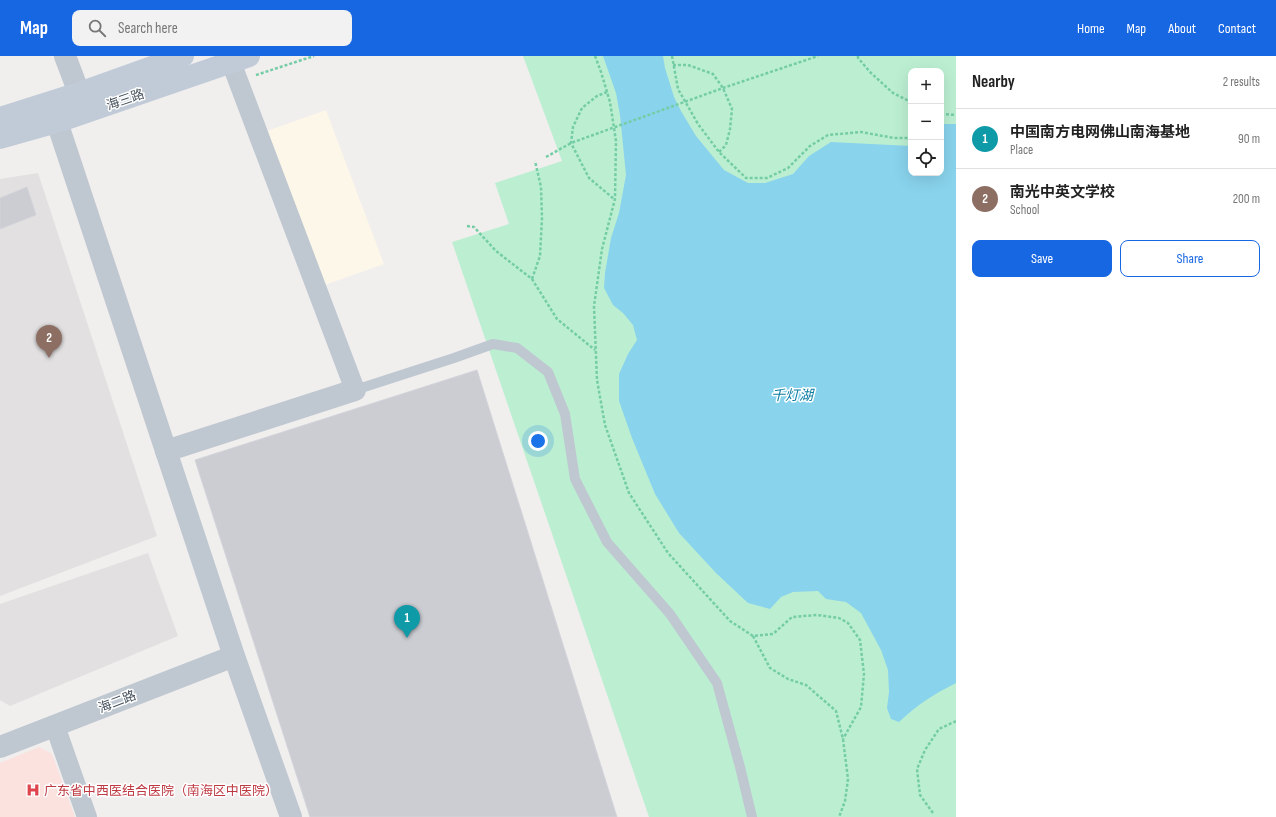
<!DOCTYPE html>
<html lang="en">
<head>
<meta charset="utf-8">
<style>
	:root { --surface:#fff; --page:#f2f2f2; --text:#222; --muted:#767676; --line:#e0e0e0; --accent:#1867e2 }
	body { margin:0; font-family:"Sofia Sans Condensed","Noto Sans SC",sans-serif; background:var(--page); color:var(--text) }
	.controls { position:absolute; right:12px; top:12px; display:grid; overflow:hidden; border-radius:8px; box-shadow:0 4px 16px #0002 }
	.controls button { width:36px; height:36px; display:grid; place-items:center; padding:0; border:0; border-bottom:1px solid var(--line); background:var(--surface); color:var(--text); font:20px sans-serif }
	.you { position:absolute; left:538px; top:385px; width:14px; height:14px; margin:-10px; border:3px solid #fff; border-radius:50%; background:#1a73e8; box-shadow:0 0 0 6px #1a73e833 }
	.badge { display:grid; place-items:center; width:26px; height:26px; border-radius:50%; background:var(--accent); color:#fff; font-size:13px; font-weight:700 }
	.pin { position:absolute; translate:-50% -33px; filter:drop-shadow(0 1px 2px #0008) }
	.pin::after { content:''; position:absolute; top:21px; width:14px; height:12px; background:inherit; clip-path:polygon(0 0,100% 0,50% 100%) }
	.list { margin:0; padding:0; list-style:none }
	h2 { display:flex; justify-content:space-between; align-items:center; height:52px; margin:0; padding:0 16px; font-size:17px }
	h2 small { font-size:13px; font-weight:400; color:var(--muted) }
	.list li { display:grid; grid-template-columns:26px 1fr auto; gap:12px; align-items:center; box-sizing:border-box; height:60px; padding:0 16px; border-top:1px solid var(--line) }
	.list b { display:block; font-size:15px; white-space:nowrap }
	.list p { margin:0; font-size:13px; white-space:nowrap; color:var(--muted) }
	.list em { font-size:13px; font-style:normal; color:var(--muted) }
	.actions { display:flex; gap:8px; padding:12px 16px }
	.actions a { flex:1; padding:9px 0; border:1px solid var(--accent); border-radius:8px; text-align:center; font-size:14px; color:var(--accent) }
	.actions .main { background:var(--accent); color:#fff }
	.icon { flex:none; width:22px; height:22px; fill:none; stroke:currentColor; stroke-width:2; stroke-linecap:round; stroke-linejoin:round }
	.map { position:relative; flex:none; width:956px; height:761px; overflow:hidden }
	header { display:flex; align-items:center; gap:24px; box-sizing:border-box; height:56px; padding:0 20px; background:var(--accent); color:#fff }
	header strong { font-size:19px }
	nav { display:flex; gap:22px; margin-inline-start:auto; font-size:14px }
	.search { width:280px; height:36px; background:var(--page); display:flex; align-items:center; gap:10px; box-sizing:border-box; padding:0 14px; border-radius:8px; color:var(--muted); font-size:15px }
	main { display:flex }
	aside { flex:1; background:var(--surface) }
	.map>svg:first-child { display:block }
	.commercial { fill:#fcf7e8 }
	.education { fill:#e2e0e0 }
	.medical { fill:#fbe2df }
	.green { fill:#bcefd2; fill-rule:evenodd }
	.water { fill:#89d3ec }
	.building { fill:#cbcdd3; stroke:#d2d4da }
	.lines { fill:none; stroke-linecap:round; stroke-linejoin:round }
	.path { stroke:#74cda5; stroke-width:2.5; stroke-dasharray:3 2; stroke-linecap:butt }
	.service { stroke:#bfc8d1; stroke-width:10 }
	.minor { stroke:#bfc8d1; stroke-width:20 }
	.tertiary { stroke:#bfc8d1; stroke-width:22 }
	.secondary { stroke:#c1cbd8; stroke-width:22 }
	.labels { text-anchor:middle; stroke-width:3; stroke-linejoin:round; paint-order:stroke }
	.street-label { font-size:13px; fill:#46515c; stroke:#fff }
	.health-label { font-size:13px; fill:#be3a42; stroke:#fff; text-anchor:start }
	.water-label { font-size:14px; font-style:italic; fill:#0b7ca2; stroke:#fff }
</style>
</head>
<body>
<header>
<strong>Map</strong>
<div class="search"><svg class="icon" aria-label="search" viewBox="0 0 24 24"><circle cx="10" cy="10" r="6"/><path d="M15 15l6 6"/></svg>Search here</div>
<nav><a>Home</a><a>Map</a><a>About</a><a>Contact</a></nav>
</header>
<main>
<div class="map">
<svg width="956" height="761" viewBox="0 0 956 761">
	<rect width="100%" height="100%" fill="#f1eeee"/>
	<path class="commercial" d="M326 54 384 208 322 230 267 75Z"/>
	<g class="education">
		<path d="M38 117 157 480 0 540V123Z"/>
		<path d="M148 497 178 580 10 650 0 644V548Z"/>
	</g>
	<path class="medical" d="M39 691 52 698 75 761H0V707Z"/>
	<path class="green" d="M523 0H956V761H649L452 186 509 168 495 127 562 105ZM911 15H941V117H911Z"/>
	<path class="water" d="M603 0H663L665 12 674 41 681 55 696 80 724 114 748 127H765L793 118 809 100 831 86 911 90V117H941V68H956V627C934 638 917 649 899 666L891 663 887 652 889 636 888 614 881 594 861 557 846 546 826 543 818 535 793 536 781 541 770 553 748 547 716 517 679 477 655 438 632 382 619 345V318L628 298 637 284 633 269 623 257 613 249 604 232 605 217 611 182 619 157 626 119 620 59 616 37Z"/>
	<g class="building">
		<path d="M27 131 36 159 0 173V142Z"/>
		<path d="M477 314 617 761H310L195 404Z"/>
	</g>
	<g class="lines">
		<g class="path">
			<path d="M595 0 601 16 610 46 616 85 615 143 602 193 594 250 597 324 605 369 629 437 668 497 730 565 753 580 773 578 792 561 817 559 839 562 848 567 860 584 864 618 861 651 843 683"/>
			<path d="M672 0 678 33 698 68 719 96 746 122H767L788 112 810 90 828 79 861 76 894 82H911"/>
			<path d="M858 0V2L871 17 893 37 911 46"/>
			<path d="M673 9H688L713 18 723 32 732 53 730 73 726 89 719 96"/>
			<path d="M256 19 314 0"/>
			<path d="M607 36 597 40 582 52 573 71 571 87 589 122 614 143"/>
			<path d="M941 58 956 59"/>
			<path d="M546 101 571 87 723 32 818 0"/>
			<path d="M467 170 474 171 496 195 532 223 557 263 595 294"/>
			<path d="M532 223 540 200 542 162 541 131 535 105"/>
			<path d="M753 580 770 612 788 623 806 629 836 655 843 683 848 723 845 745 839 761"/>
			<path d="M933 757 920 739 917 713 925 694 939 673 956 665"/>
		</g>
		<path class="service" d="M355 334 454 302 493 288 517 292 548 316 565 358 575 423 607 486 670 558 717 627 740 711 752 761"/>
		<g class="minor">
			<path d="M231 6 355 334"/>
			<path d="M55 670 87 761"/>
		</g>
		<g class="tertiary">
			<path d="M65 0 79 37"/>
			<path d="M57 66 234 600 291 761"/>
			<path d="M166 395 355 334"/>
			<path d="M0 691 234 600"/>
		</g>
		<g class="secondary">
			<path d="M0 62 79 37 183 0"/>
			<path d="M0 82 57 66 249 0"/>
		</g>
	</g>
	<defs>
		<g id="hospital-bare" transform="scale(1.08)"><path d="M-5-5h3v3.5h4V-5h3V5h-3V1.5h-4V5h-3Z" fill="#e0444e" stroke="#fff" stroke-width="2.5" paint-order="stroke"/></g>
	</defs>
	<g fill-rule="evenodd">
		<use href="#hospital-bare" x="33" y="734"/>
	</g>
	<g class="labels">
		<g class="street-label">
			<text transform="translate(125 43) rotate(-19)" y="5">海三路</text>
			<text transform="translate(117 645) rotate(-21)" y="5">海二路</text>
		</g>
		<g class="health-label">
			<text x="44" y="739">广东省中西医结合医院（南海区中医院）</text>
		</g>
		<g class="water-label">
			<text x="792" y="344">千灯湖</text>
		</g>
	</g>
</svg>
<div class="controls">
<button>+</button>
<button>−</button>
<button><svg class="icon" aria-label="locate" viewBox="0 0 24 24"><circle cx="12" cy="12" r="6"/><path d="M12 2v4M12 18v4M2 12h4M18 12h4"/></svg></button>
</div>
<div class="you"></div>
<div class="pin badge" style="left:407px;top:582px;background:#0f9aa8">1</div>
<div class="pin badge" style="left:49px;top:302px;background:#8d6e63">2</div>
</div>
<aside>
<h2>Nearby<small>2 results</small></h2>
<ul class="list">
<li><span class="badge" style="background:#0f9aa8">1</span><div><b>中国南方电网佛山南海基地</b><p>Place</p></div><em>90 m</em></li>
<li><span class="badge" style="background:#8d6e63">2</span><div><b>南光中英文学校</b><p>School</p></div><em>200 m</em></li>
</ul>
<div class="actions"><a class="main">Save</a><a>Share</a></div>
</aside>
</main>
</body>
</html>
